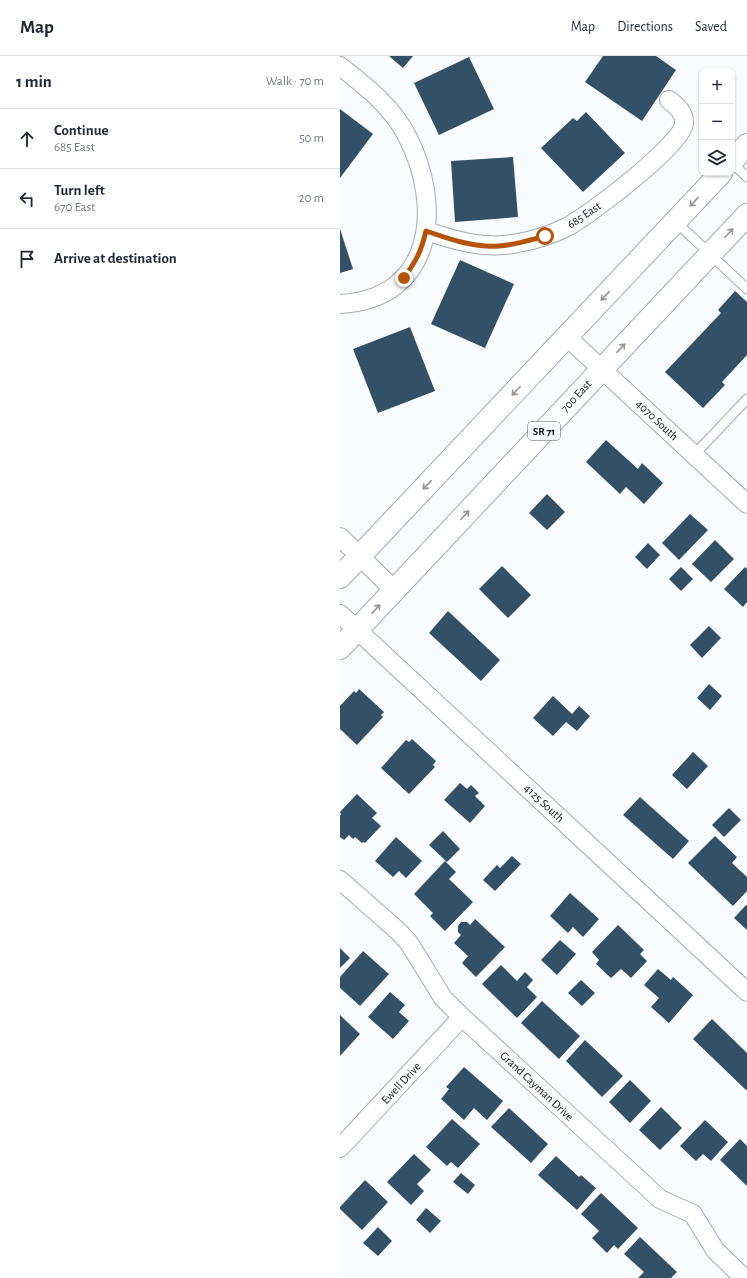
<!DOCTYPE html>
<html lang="en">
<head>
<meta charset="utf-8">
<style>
	:root { --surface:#fff; --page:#f2f2f3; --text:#1f2937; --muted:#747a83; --line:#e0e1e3 }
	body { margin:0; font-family:"Alegreya Sans",sans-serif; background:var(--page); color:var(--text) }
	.controls { position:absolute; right:12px; top:12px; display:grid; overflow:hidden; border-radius:8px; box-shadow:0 1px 3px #0004 }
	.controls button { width:36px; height:36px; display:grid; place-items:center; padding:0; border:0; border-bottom:1px solid var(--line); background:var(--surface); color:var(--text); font:20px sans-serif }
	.stop { position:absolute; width:12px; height:12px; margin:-9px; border:3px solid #b45309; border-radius:50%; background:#fff }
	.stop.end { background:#b45309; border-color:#fff; box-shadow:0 1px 4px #0008 }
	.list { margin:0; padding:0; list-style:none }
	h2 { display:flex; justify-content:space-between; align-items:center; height:52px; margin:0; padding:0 16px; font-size:17px }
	h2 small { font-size:13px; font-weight:400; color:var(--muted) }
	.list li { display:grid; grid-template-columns:26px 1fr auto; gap:12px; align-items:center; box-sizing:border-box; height:60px; padding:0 16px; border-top:1px solid var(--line) }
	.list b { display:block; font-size:15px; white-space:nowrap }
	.list p { margin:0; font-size:13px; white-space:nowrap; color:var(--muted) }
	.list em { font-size:13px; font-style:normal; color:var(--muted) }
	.icon { flex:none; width:22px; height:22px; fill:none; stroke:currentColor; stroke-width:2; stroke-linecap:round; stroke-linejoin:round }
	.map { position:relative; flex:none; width:407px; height:1222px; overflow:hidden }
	header { display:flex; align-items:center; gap:24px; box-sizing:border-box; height:56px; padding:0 20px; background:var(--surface); border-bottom:1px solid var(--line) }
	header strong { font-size:19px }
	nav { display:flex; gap:22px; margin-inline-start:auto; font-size:14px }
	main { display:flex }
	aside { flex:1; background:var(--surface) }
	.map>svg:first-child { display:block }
	.building { fill:#345066 }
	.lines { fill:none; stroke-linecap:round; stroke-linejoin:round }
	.lane-casing { stroke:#a4abb0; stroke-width:11 }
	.street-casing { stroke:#a4abb0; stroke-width:20 }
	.primary-casing { stroke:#a4abb0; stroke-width:24 }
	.lane { stroke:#fff; stroke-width:9 }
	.street { stroke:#fff; stroke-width:18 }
	.primary { stroke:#fff; stroke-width:22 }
	.oneway { stroke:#969798 }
	.route { stroke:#b45309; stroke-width:5 }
	.labels { text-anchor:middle; stroke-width:4; stroke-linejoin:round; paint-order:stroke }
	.shield { fill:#f9fcfe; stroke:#595c5e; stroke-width:1 }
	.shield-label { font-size:11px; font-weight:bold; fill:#151719 }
	.street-label { font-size:12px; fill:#151719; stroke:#f9fcfe }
</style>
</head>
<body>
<header>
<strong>Map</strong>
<nav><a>Map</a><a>Directions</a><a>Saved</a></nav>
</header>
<main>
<aside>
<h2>1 min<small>Walk · 70 m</small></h2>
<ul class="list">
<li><svg class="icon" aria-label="ahead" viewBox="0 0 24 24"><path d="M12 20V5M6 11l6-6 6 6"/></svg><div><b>Continue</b><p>685 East</p></div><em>50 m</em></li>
<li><svg class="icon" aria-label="left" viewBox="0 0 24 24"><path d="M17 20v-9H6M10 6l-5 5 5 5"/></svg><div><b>Turn left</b><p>670 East</p></div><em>20 m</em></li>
<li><svg class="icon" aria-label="arrive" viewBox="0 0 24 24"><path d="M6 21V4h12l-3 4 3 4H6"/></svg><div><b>Arrive at destination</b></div></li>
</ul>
</aside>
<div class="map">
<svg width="407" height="1222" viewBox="0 0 407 1222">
	<rect width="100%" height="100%" fill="#f9fcfe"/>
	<g class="building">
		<path d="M49 0H73L63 12Z"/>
		<path d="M263 0H316L336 14 302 65 245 26Z"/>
		<path d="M129 1 154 53 99 79 74 27Z"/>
		<path d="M0 53 33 78 0 122Z"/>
		<path d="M246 56 285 97 243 136 201 92 233 62 237 65Z"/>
		<path d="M173 101 178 161 115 166 111 105Z"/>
		<path d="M0 173 13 213 0 217Z"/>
		<path d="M120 204 174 228 145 292 91 268Z"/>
		<path d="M395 235 407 246V299L382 326 385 329 363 352 325 316 381 257 378 254Z"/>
		<path d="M70 271 95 335 38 357 13 293Z"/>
		<path d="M266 384 298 413 302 407 323 427 304 448 286 431 280 438 246 406Z"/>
		<path d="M207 438 225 456 207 474 189 457Z"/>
		<path d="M350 458 368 474 339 504 322 487Z"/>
		<path d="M375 484 394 503 371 526 352 508Z"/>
		<path d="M308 487 320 499 307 513 295 501Z"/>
		<path d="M162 510 191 539 168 562 139 533Z"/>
		<path d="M341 511 353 523 341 535 329 523Z"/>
		<path d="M405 511 407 513V546L403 551 384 533Z"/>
		<path d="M108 555 160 604 141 625 89 577Z"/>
		<path d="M369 570 381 582 362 602 350 589Z"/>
		<path d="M369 628 382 640 370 654 357 642Z"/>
		<path d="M19 633 44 656 41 659 43 661 17 689 0 673V650L14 635 16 637Z"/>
		<path d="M213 640 232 658 239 650 250 660 237 675 226 666 213 680 193 662Z"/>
		<path d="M72 683 96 705 93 709 95 711 69 738 41 712 66 684 69 686Z"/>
		<path d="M353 696 368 710 347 733 332 719Z"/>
		<path d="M120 727 127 733 131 729 139 737 135 740 145 750 130 767 104 744Z"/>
		<path d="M17 738 37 757 32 762 41 770 25 787 24 786 22 787 15 781 13 783 9 779 4 784 0 781V760L1 758 0 756Z"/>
		<path d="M300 741 349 785 333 803 283 759Z"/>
		<path d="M389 752 401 764 384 781 372 769Z"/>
		<path d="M103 775 120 793 107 806 89 789Z"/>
		<path d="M375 780 397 801 392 807 407 821V835L393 850 348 807Z"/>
		<path d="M56 781 82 805 66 822 59 815 53 821 35 805Z"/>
		<path d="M172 800 181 808 155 835 143 824 157 809 160 812Z"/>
		<path d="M105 805 116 816 109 823 133 846 105 875 90 860 93 857 74 838Z"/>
		<path d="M230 837 259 863 243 881 233 871 228 877 210 860Z"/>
		<path d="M406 849 407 850V874L394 862Z"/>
		<path d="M135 863 165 891 136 921 122 907 128 900 114 887 121 879 118 876V870L121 866H127L130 869Z"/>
		<path d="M278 869 304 894 300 898 307 905 291 922 281 913 271 922 256 908 259 904 252 896Z"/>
		<path d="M220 884 236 898 217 919 201 904Z"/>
		<path d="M0 892 10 902 0 912Z"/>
		<path d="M23 895 49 918 20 950 0 932V921Z"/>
		<path d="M161 909 177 925 185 916 193 924 187 931 197 941 177 962 142 928Z"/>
		<path d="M318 913 331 924 333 921 353 939 329 967 311 951 319 942 304 929Z"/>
		<path d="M241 924 255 937 242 950 228 937Z"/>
		<path d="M50 936 65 949 59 956 69 965 53 983 28 961Z"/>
		<path d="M202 945 240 980 219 1003 181 967Z"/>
		<path d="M0 959 20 978 0 1000Z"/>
		<path d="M372 963 407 997V1033L406 1034 353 983Z"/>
		<path d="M245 984 283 1020 262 1041 226 1005Z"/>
		<path d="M124 1011 163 1045 147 1064 134 1052 124 1064 101 1043 109 1033 106 1031Z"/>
		<path d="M290 1024 311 1045 290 1067 269 1046Z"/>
		<path d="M321 1051 342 1072 320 1094 299 1074Z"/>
		<path d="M169 1052 208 1088 191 1107 151 1071Z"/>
		<path d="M112 1063 140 1088 118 1112 111 1106 107 1110 86 1091Z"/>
		<path d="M365 1064 388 1086 371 1105 363 1098 356 1105 340 1090Z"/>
		<path d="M400 1083 407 1090V1130L380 1104Z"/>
		<path d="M74 1098 91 1114 77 1128 84 1135 71 1149 47 1126Z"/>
		<path d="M216 1100 239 1121 241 1119 256 1132 237 1154 198 1119Z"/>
		<path d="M121 1117 135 1129 128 1138 113 1126Z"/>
		<path d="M25 1124 48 1146 22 1174 0 1153V1151Z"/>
		<path d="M261 1137 298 1172 278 1193 274 1189 267 1197 252 1182 259 1175 241 1158Z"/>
		<path d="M86 1152 101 1165 90 1177 76 1164Z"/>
		<path d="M38 1171 52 1185 38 1200 23 1187Z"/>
		<path d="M300 1181 337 1216 331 1222H298L304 1216 284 1198Z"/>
	</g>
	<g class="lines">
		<g class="lane-casing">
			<g id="lane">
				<path d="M392 107 407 121"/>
				<path d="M336 166 407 233"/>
				<path d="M354 399 407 343"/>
			</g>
		</g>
		<g class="street-casing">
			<g id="street">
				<path d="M0 10C25 30 52 50 67 80 103 149 95 243 0 248"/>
				<path d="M86 175C116 185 147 194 178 187 195 184 211 179 227 171 248 160 341 90 344 68 345 57 337 50 329 44"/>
				<path d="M227 281 407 448"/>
				<path d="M0 481 54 534"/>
				<path d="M0 558 407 936"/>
				<path d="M0 824 58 875 69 887 103 942 122 961 320 1143 353 1158 375 1194 404 1222"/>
				<path d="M0 1092 122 961"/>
			</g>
		</g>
		<g class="primary-casing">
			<g id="primary">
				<path d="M392 105 407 89"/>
				<path d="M0 521 381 117"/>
				<path d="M0 592 407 159"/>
			</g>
		</g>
		<use href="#lane" class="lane"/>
		<use href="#street" class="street"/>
		<use href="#primary" class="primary"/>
	</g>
	<defs><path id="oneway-shaft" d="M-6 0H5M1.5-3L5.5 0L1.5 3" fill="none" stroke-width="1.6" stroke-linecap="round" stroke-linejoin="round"/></defs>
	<g class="oneway">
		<use href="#oneway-shaft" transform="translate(354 146) rotate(133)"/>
		<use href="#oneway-shaft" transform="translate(389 177) rotate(-46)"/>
		<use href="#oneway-shaft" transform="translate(265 240) rotate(133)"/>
		<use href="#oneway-shaft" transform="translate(281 292) rotate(-47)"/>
		<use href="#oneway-shaft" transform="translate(176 335) rotate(133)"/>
		<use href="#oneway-shaft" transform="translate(87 429) rotate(133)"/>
		<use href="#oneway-shaft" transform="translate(125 459) rotate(-47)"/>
		<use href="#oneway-shaft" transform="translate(36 553) rotate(-47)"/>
	</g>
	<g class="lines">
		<path class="route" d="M64 222C76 205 81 196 86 175 109 183 135 192 159 190 175 189 190 184 205 180"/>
	</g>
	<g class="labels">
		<rect class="shield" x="188" y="366" width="32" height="18" rx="3"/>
		<g class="shield-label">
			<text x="204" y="379">SR 71</text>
		</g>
		<g class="street-label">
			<text transform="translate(244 159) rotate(-34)" y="4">685 East</text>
			<text transform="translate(236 340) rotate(-47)" y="4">700 East</text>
			<text transform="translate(317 364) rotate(43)" y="4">4070 South</text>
			<text transform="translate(204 747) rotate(43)" y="4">4125 South</text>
			<text transform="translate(61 1027) rotate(-47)" y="4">Ewell Drive</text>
			<text transform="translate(197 1030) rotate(43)" y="4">Grand Cayman Drive</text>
		</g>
	</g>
</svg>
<div class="controls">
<button>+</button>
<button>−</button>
<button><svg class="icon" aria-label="layers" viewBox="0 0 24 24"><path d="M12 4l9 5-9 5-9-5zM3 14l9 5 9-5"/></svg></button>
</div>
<div class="stop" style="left:205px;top:180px"></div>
<div class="stop end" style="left:64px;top:222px"></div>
</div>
</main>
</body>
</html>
